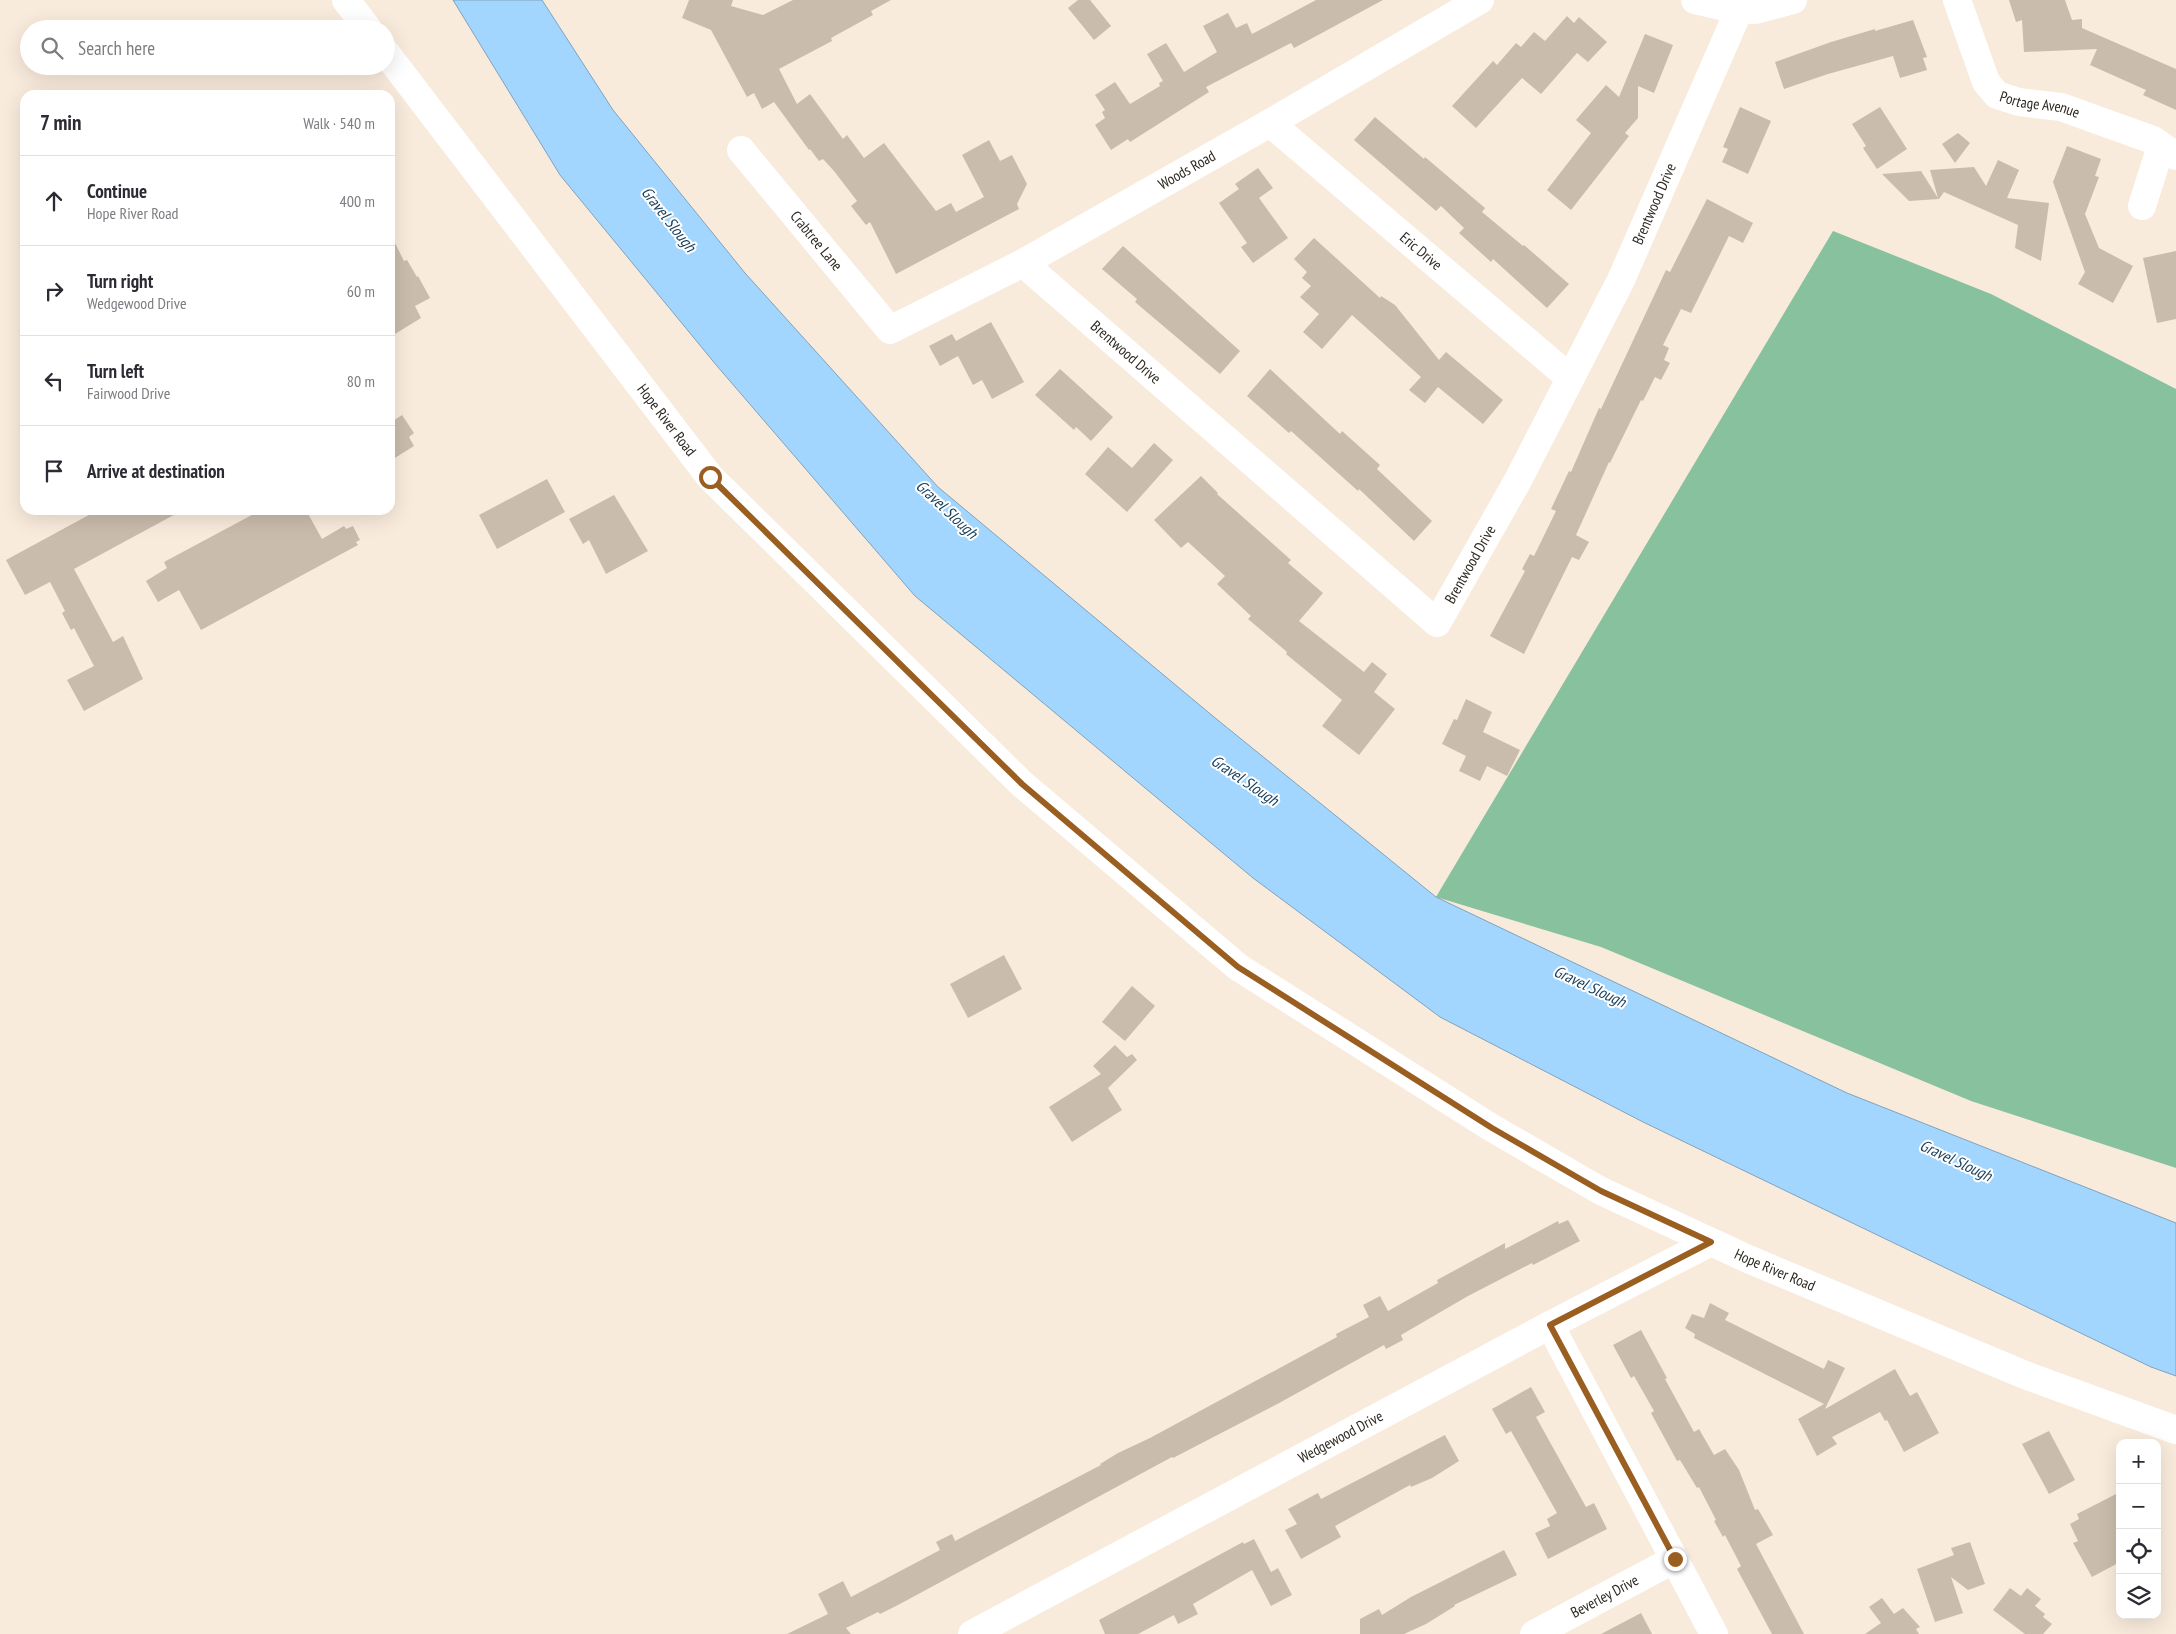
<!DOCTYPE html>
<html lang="en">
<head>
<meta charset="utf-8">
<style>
	:root { --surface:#fff; --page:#f7f7f7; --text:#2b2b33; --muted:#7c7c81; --line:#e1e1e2 }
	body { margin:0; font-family:"PT Sans Narrow",sans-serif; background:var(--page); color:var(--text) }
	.controls { position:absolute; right:15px; bottom:15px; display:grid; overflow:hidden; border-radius:10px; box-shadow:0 5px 20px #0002 }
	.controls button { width:45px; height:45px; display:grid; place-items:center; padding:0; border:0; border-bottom:1px solid var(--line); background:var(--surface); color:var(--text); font:25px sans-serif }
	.stop { position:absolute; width:15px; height:15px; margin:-11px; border:4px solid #9a5e20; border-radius:50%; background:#fff }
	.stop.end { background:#9a5e20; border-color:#fff; box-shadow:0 1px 5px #0008 }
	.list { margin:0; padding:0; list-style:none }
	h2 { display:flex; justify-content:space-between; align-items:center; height:65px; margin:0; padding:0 20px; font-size:21px }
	h2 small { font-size:16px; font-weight:400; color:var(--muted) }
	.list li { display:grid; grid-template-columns:32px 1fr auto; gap:15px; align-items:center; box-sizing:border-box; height:90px; padding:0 20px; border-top:1px solid var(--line) }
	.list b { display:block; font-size:19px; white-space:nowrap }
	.list p { margin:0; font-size:16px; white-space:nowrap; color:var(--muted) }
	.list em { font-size:16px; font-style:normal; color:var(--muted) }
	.icon { flex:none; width:28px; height:28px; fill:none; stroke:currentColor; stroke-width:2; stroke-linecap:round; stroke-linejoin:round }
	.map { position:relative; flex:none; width:2176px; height:1634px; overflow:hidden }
	.search { position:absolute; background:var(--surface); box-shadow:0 5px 20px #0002; left:20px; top:20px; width:375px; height:55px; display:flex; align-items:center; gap:12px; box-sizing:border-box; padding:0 18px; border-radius:28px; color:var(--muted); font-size:19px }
	.panel { position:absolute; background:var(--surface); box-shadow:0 5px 20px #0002; left:20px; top:90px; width:375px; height:425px; border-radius:15px }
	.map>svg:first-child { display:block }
	.forest { fill:#87c19d }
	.water { fill:#a2d6ff; stroke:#7fa2bd }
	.building { fill:#cabcad }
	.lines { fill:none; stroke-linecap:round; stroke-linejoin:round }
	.minor { stroke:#fff; stroke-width:28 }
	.route { stroke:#9a5e20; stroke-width:6 }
	.labels { text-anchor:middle; stroke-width:4; stroke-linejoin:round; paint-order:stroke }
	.street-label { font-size:15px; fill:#2d2822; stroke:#fff }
	.water-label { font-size:16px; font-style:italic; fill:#173e5a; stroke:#fff }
</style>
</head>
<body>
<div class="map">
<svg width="2176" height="1634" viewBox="0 0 2176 1634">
	<rect width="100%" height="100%" fill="#f9ebdc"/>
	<path class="forest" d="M1833 231 1991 294 2176 389V1168L1971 1101 1601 947 1436 897Z"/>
	<path class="water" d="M453 0H542L613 110 745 273 938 487 1214 717 1436 897 1847 1093 2176 1223V1376L2151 1367 1643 1122 1440 1017 1253 878 915 596 717 366 560 175Z"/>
	<g class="building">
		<path d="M689 0H733L731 6 763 15 793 0H891L871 11 873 15 831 38 832 41 779 69 797 104 810 94 843 139 847 135 864 158 884 143 936 211 951 203 956 212 984 197 962 155 989 140 1000 161 1012 155 1027 184 1017 204 1019 209 896 274 870 222 866 225 851 206 857 201 834 171 823 159 819 161 810 149 809 150 774 102 762 109 754 93 747 97 711 30 682 18Z"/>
		<path d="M1078 0H1090L1111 26 1094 40 1068 8Z"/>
		<path d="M1316 0H1383L1294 48 1291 43 1206 87 1209 92 1130 142 1128 139 1111 150 1095 125 1105 118 1102 112 1105 110 1095 95 1115 82 1130 104 1160 86 1159 83 1163 81 1147 54 1166 43 1184 72 1217 52 1203 26 1228 13 1236 28 1247 23 1252 34Z"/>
		<path d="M2009 0H2065L2072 20 2082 19V28L2176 69V110L2143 95 2146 90 2090 65 2097 49 2024 52 2022 20 2016 22Z"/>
		<path d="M1567 16 1574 23 1579 17 1607 42 1588 62 1577 53 1541 94 1522 78 1476 128 1452 106 1493 61 1497 65 1516 43 1521 47 1534 32 1545 41Z"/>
		<path d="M1913 20 1927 57 1923 58 1927 70 1900 78 1893 56 1828 74 1784 89 1775 62 1831 42 1875 29V31Z"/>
		<path d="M1645 34 1673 45 1654 93 1638 86V118L1625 133 1629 136 1571 210 1547 190 1591 133 1576 120 1606 85 1619 97Z"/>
		<path d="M1740 107 1771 121 1748 174 1722 162 1728 149 1723 147Z"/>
		<path d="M1880 107 1907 149 1877 169 1863 148 1866 146 1852 124Z"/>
		<path d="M1375 117 1424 159 1425 157 1485 208 1482 212 1523 246 1524 245 1569 284 1547 308 1493 259 1491 262 1459 233 1464 228 1441 206 1436 211 1354 140Z"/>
		<path d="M1958 133 1970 143 1955 163 1942 144Z"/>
		<path d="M2067 146 2101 159 2095 176 2099 177 2085 214 2099 248 2133 266 2113 303 2078 284 2085 272 2053 182Z"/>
		<path d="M1998 160 2019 170 2007 198 2049 203 2041 261 2015 248 2018 225 1944 192 1939 199 1909 201 1882 174 1921 171 1938 198 1930 170 1974 167 1986 186Z"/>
		<path d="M1258 168 1273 188 1259 198 1288 238 1253 263 1241 247 1247 243 1219 203 1239 189 1235 184Z"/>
		<path d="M1707 199 1753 223 1743 243 1729 236 1691 313 1681 309 1663 345 1669 348 1664 360 1670 363 1661 380 1655 377 1643 401 1641 400 1610 463 1609 462 1576 535 1589 542 1579 560 1572 557 1524 654 1490 636 1525 571 1522 569 1530 554 1534 556 1556 511 1551 509 1569 471 1571 472 1599 408 1601 409 1666 270 1670 272Z"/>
		<path d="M390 233 404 261 407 260 417 277 418 276 430 298 415 306 421 318 395 334 390 325Z"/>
		<path d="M1314 238 1380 298 1381 296 1395 305 1439 360 1446 352 1503 400 1483 424 1438 387 1425 403 1409 390 1421 377 1352 315 1322 349 1303 332 1319 314 1300 297 1311 286 1302 278 1307 272 1294 259Z"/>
		<path d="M1123 246 1240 351 1220 374 1135 302 1137 299 1102 269Z"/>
		<path d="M2176 251V319L2157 323 2143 258Z"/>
		<path d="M991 322 1024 382 992 399 982 380 973 385 958 356 940 366 929 346 952 334 956 341Z"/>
		<path d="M1060 369 1113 417 1091 441 1076 427 1074 430 1035 395Z"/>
		<path d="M1270 369 1340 434 1342 431 1380 465 1377 469 1432 521 1414 541 1359 489 1358 491 1291 431 1289 433 1247 396Z"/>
		<path d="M402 415 414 433 409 437 414 446 390 461V423Z"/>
		<path d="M1154 443 1173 460 1127 512 1085 474 1108 447 1132 468Z"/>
		<path d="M1201 476 1218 493 1217 494 1291 560 1288 563 1323 593 1299 621 1364 672 1372 662 1387 674 1374 692 1395 709 1359 755 1322 726 1342 700 1286 654 1287 652 1248 619 1251 616 1217 584 1225 576 1188 542 1181 548 1154 520Z"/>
		<path d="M547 479 565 512 497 549 479 515Z"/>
		<path d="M614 495 648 551 606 574 589 540 583 544 569 519Z"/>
		<path d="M98 510H183L74 569 113 642 123 636 143 679 84 711 67 680 94 666 74 628 71 630 62 613 65 611 50 582 25 595 6 560Z"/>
		<path d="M261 510H306L322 539 344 526 346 529 353 526 360 540 356 542 358 545 201 630 179 590 158 602 146 581 167 568 164 562Z"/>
		<path d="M1466 699 1492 712 1483 732 1520 750 1507 776 1487 766 1480 781 1459 771 1466 756 1442 744 1454 719 1457 720Z"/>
		<path d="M1004 955 1022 989 968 1018 950 984Z"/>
		<path d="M1132 986 1155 1006 1125 1041 1102 1022Z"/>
		<path d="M1115 1045 1127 1057 1132 1054 1137 1060 1108 1088 1122 1110 1072 1142 1049 1107 1101 1074 1093 1066Z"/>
		<path d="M1568 1220 1580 1241 1533 1265 1532 1263 1468 1296 1401 1335 1403 1340 1386 1349 1384 1345 1281 1402 1173 1458 1172 1457 898 1605 880 1614 878 1612 846 1628 851 1634H787L828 1614 818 1594 843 1581 851 1597 940 1550 936 1542 952 1534 955 1541 1101 1465 1100 1464 1118 1453 1150 1438 1337 1337 1336 1334 1369 1317 1363 1305 1380 1296 1388 1311 1438 1283 1437 1280 1505 1243V1249L1558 1221 1559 1224Z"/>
		<path d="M1710 1303 1729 1313 1725 1320 1824 1369 1828 1360 1845 1368 1825 1409 1895 1369 1910 1396 1917 1392 1939 1433 1904 1452 1887 1420 1885 1421 1880 1412 1832 1437 1837 1444 1817 1456 1798 1419 1824 1404 1694 1338 1695 1334 1685 1328 1692 1314 1704 1318Z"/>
		<path d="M1641 1330 1667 1378 1665 1379 1694 1432 1699 1429 1714 1455 1725 1449 1739 1470 1755 1510 1758 1509 1773 1535 1756 1544 1804 1634H1772L1737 1569 1741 1566 1725 1535 1723 1537 1714 1521 1716 1520 1699 1487 1697 1488 1680 1460 1677 1461 1651 1413 1654 1411 1634 1376 1631 1378 1613 1345Z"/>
		<path d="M1531 1387 1545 1412 1536 1417 1586 1507 1594 1503 1607 1529 1548 1559 1535 1533 1550 1526 1547 1519 1557 1513 1511 1431 1506 1434 1492 1409Z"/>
		<path d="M2049 1431 2075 1480 2049 1494 2022 1444Z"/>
		<path d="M1445 1435 1459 1461 1432 1478 1411 1487 1410 1485 1335 1526 1341 1537 1301 1559 1285 1530 1297 1524 1288 1509 1318 1493 1321 1499Z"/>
		<path d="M2120 1492V1562L2092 1577 2073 1543 2078 1541 2070 1524 2079 1519 2077 1514Z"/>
		<path d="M1254 1539 1271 1572 1278 1568 1292 1595 1271 1606 1252 1570 1193 1604 1198 1614 1178 1624 1174 1615 1138 1634H1105L1099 1620 1243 1542 1244 1544Z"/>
		<path d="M1970 1542 1985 1584 1968 1590 1951 1577 1963 1613 1935 1622 1917 1569 1954 1555 1951 1548Z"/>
		<path d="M1504 1550 1517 1575 1454 1605 1455 1606 1426 1624 1404 1634H1360V1619L1379 1609 1382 1615 1411 1597Z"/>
		<path d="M2010 1588 2021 1596 2027 1588 2041 1599 2035 1606 2045 1614 2043 1617 2052 1624 2043 1634H2025L1993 1610Z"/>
		<path d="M1882 1598 1894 1614 1903 1608 1920 1627 1916 1629 1919 1634H1865L1881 1623 1869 1607Z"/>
		<path d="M1641 1613 1652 1634H1601Z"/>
	</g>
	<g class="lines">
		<g class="minor">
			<path d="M346 0 368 29"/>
			<path d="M1695 0 1739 10H1755L1793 0"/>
			<path id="s1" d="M1957 0 1986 82 1997 95 2019 102 2061 107 2153 140 2176 156"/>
			<path id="s2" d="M386 53 710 477 1022 784 1238 967 1492 1128 1601 1191 1748 1259 2025 1375 2176 1430"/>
			<path id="s3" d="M1270 123 1570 378"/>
			<path id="s4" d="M741 150 890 330 1023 263 1270 123 1480 0"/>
			<path d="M2142 206 2161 146"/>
			<path id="s5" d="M1023 263 1437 623 1517 482 1621 280 1739 10"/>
			<path d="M1550 1325 1714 1634"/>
			<path id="s6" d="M972 1634 1550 1325 1711 1242"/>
			<path id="s7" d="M1534 1634 1675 1559"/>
		</g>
	</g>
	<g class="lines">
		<path class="route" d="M710 477 1022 784 1238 967 1492 1128 1601 1191 1711 1242 1550 1325 1675 1559"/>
	</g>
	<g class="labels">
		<g class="street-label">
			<text dy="5" stroke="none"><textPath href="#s1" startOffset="148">Portage Avenue</textPath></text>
			<text dy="5" stroke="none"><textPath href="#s4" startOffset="571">Woods Road</textPath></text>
			<text dy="5" stroke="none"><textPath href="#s5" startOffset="1021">Brentwood Drive</textPath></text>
			<text dy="5" stroke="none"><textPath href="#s4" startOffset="118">Crabtree Lane</textPath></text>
			<text dy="5" stroke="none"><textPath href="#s3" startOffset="198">Eric Drive</textPath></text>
			<text dy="5" stroke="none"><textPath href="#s5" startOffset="136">Brentwood Drive</textPath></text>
			<text dy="5" stroke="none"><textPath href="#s2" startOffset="462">Hope River Road</textPath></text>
			<text dy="5" stroke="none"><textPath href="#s5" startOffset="616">Brentwood Drive</textPath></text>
			<text dy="5" stroke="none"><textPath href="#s2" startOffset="1872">Hope River Road</textPath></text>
			<text dy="5" stroke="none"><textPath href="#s6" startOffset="418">Wedgewood Drive</textPath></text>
			<text dy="5" stroke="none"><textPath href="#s7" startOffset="80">Beverley Drive</textPath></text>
		</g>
		<g class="water-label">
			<text transform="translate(669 219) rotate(52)" y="6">Gravel Slough</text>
			<text transform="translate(947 509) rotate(43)" y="6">Gravel Slough</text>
			<text transform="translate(1245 780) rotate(34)" y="6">Gravel Slough</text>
			<text transform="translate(1590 986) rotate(25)" y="6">Gravel Slough</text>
			<text transform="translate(1956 1160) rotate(25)" y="6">Gravel Slough</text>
		</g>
	</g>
</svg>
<div class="controls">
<button>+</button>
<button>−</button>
<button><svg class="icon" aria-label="locate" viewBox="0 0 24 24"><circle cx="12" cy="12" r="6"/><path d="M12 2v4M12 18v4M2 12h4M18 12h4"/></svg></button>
<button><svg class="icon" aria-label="layers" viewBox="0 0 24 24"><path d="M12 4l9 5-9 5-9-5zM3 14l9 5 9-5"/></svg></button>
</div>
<div class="stop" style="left:710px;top:477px"></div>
<div class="stop end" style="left:1675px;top:1559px"></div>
<div class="search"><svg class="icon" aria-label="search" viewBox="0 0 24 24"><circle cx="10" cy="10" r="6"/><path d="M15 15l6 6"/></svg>Search here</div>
<section class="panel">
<h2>7 min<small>Walk · 540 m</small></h2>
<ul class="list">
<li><svg class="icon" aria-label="ahead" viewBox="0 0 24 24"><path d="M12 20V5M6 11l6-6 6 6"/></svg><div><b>Continue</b><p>Hope River Road</p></div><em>400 m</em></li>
<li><svg class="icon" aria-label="right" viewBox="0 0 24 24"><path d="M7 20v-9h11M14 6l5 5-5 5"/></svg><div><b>Turn right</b><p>Wedgewood Drive</p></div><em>60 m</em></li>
<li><svg class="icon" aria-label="left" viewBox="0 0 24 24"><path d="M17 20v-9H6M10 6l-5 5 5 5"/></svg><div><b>Turn left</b><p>Fairwood Drive</p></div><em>80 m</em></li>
<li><svg class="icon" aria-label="arrive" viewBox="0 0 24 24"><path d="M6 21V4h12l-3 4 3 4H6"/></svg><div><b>Arrive at destination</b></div></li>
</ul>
</section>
</div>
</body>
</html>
